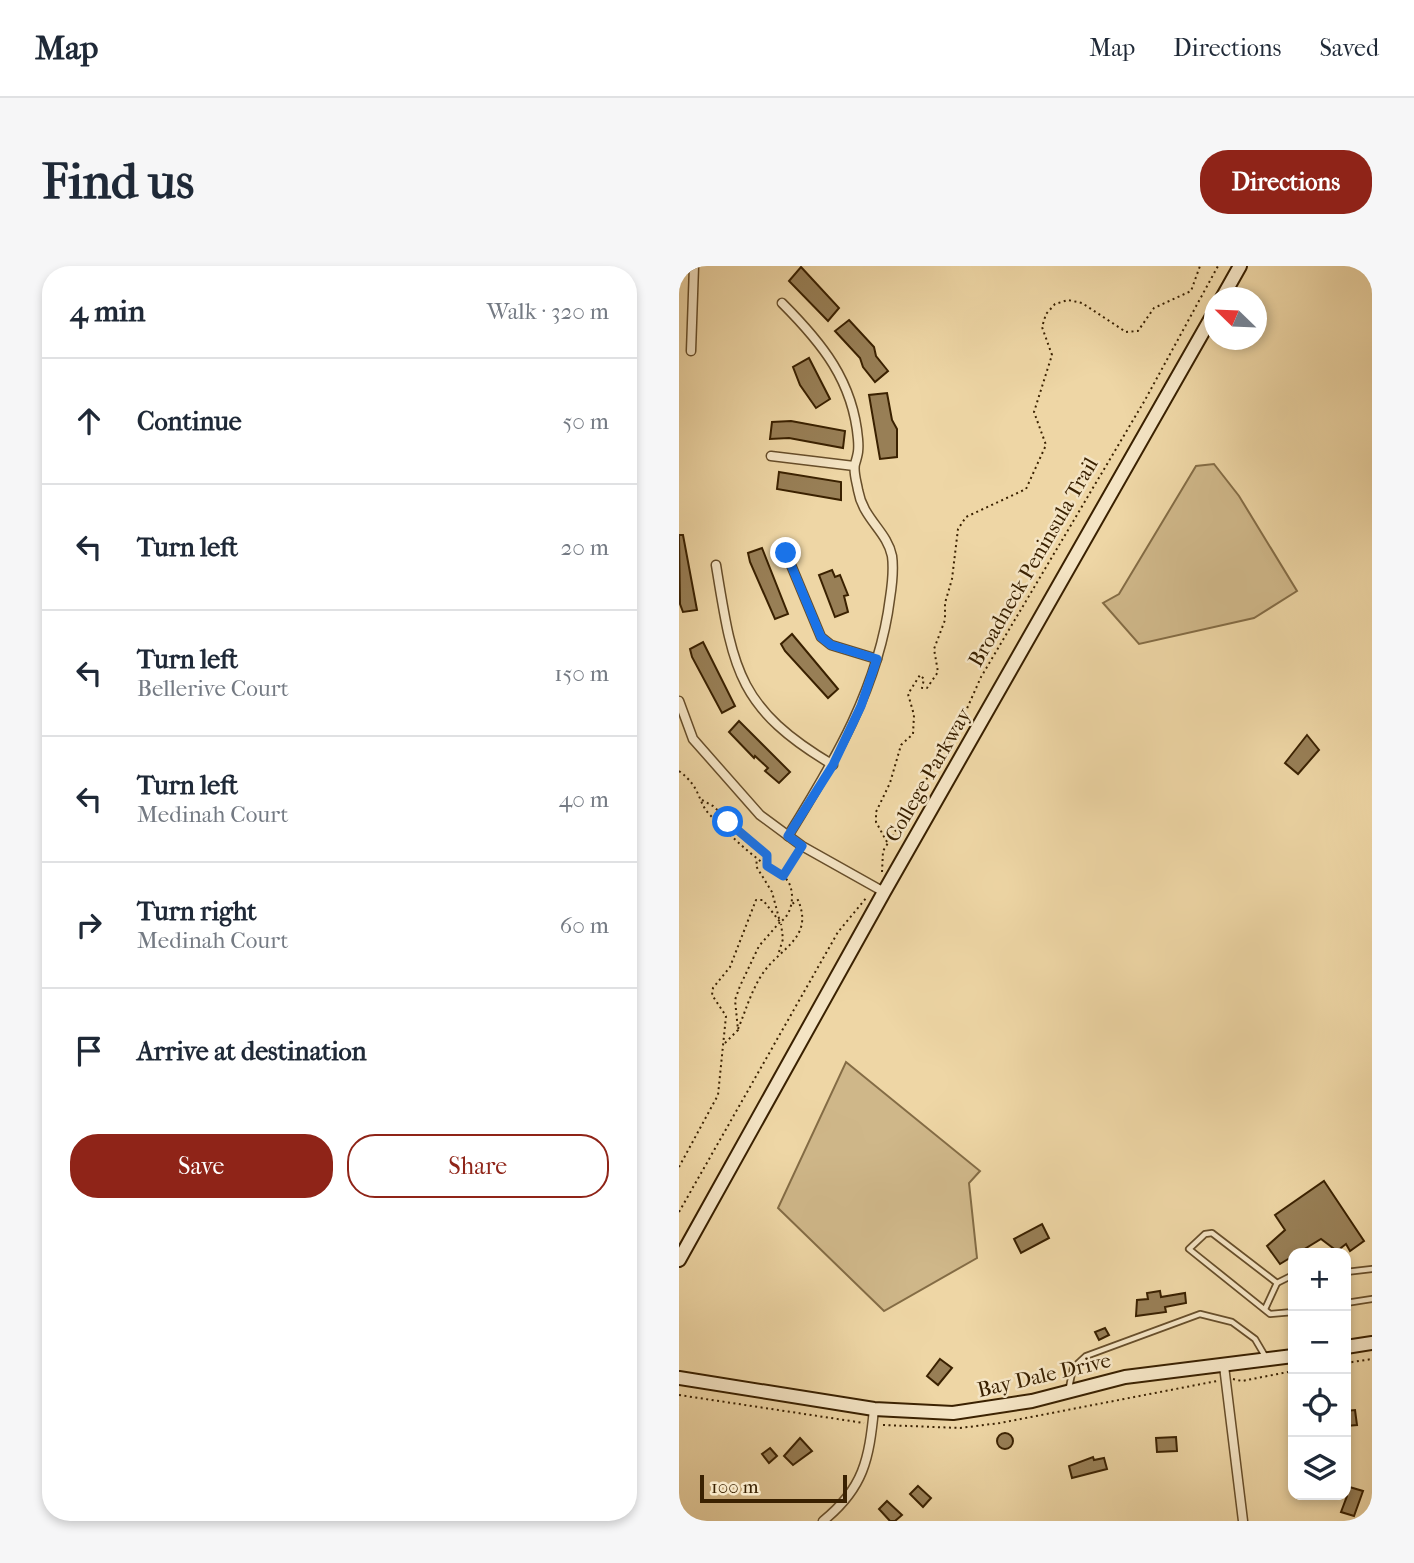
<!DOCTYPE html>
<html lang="en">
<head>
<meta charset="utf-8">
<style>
	:root { --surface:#fff; --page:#f6f6f7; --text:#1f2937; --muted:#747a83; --line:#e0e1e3; --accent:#8f2418 }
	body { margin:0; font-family:"IM FELL French Canon",serif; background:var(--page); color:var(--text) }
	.controls { position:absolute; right:21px; bottom:21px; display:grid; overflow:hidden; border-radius:14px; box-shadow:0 4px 10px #0003 }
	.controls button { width:63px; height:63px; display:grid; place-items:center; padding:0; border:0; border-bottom:2px solid var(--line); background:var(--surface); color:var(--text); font:35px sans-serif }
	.compass { position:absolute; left:525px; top:21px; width:63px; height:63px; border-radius:50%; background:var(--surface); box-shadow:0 4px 10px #0003; rotate:293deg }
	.scale { position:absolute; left:21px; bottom:18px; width:147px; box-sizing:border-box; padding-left:7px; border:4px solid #3a2101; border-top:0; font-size:19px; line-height:24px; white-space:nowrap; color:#3a2101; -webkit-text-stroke:5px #f4e4c4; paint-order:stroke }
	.stop { position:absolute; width:21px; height:21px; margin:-16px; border:5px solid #1a73e8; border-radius:50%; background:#fff }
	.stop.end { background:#1a73e8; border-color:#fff; box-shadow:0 2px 7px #0008 }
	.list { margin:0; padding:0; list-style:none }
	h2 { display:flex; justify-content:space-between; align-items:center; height:91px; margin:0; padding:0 28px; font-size:30px }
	h2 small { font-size:23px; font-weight:400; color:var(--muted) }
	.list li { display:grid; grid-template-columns:46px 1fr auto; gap:21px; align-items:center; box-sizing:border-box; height:126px; padding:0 28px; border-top:2px solid var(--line) }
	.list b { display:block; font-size:26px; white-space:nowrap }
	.list p { margin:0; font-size:23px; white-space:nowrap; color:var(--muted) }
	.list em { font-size:23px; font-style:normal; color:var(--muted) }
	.actions { display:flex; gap:14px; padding:21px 28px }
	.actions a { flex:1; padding:16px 0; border:2px solid var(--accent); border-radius:28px; text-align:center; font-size:24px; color:var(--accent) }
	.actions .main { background:var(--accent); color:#fff }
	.icon { flex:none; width:38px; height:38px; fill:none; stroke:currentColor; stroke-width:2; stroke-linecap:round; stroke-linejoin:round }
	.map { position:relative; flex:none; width:693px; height:1255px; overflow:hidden; border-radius:28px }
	header { display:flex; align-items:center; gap:42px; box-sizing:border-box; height:98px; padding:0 35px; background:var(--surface); border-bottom:2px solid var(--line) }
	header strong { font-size:33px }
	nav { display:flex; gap:38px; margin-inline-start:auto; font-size:24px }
	.intro { display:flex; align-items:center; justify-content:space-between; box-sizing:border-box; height:168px; padding:0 42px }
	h1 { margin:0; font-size:49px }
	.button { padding:18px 32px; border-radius:28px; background:var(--accent); color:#fff; font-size:24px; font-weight:700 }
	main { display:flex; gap:42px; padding:0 42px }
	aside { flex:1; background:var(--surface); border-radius:28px; box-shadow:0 4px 10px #0003 }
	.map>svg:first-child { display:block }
	.green { fill:#cfb789; stroke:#846c45; stroke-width:2 }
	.building { fill:#987f56; stroke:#3a2101; stroke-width:2 }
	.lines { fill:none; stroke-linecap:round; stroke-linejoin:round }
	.lane-casing { stroke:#674e2a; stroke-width:8 }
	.street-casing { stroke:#674e2a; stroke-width:11 }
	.secondary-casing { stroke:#3a2101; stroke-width:16 }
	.path { stroke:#3a2101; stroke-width:2; stroke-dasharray:2 3.5; stroke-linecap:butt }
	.lane { stroke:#f4e4c4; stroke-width:4.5 }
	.street { stroke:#f4e4c4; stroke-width:8 }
	.secondary { stroke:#f4e4c4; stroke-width:12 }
	.route { stroke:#1a73e8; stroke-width:9 }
	.labels { text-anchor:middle; stroke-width:5; stroke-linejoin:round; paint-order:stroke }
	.street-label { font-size:21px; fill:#3a2101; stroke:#f4e4c4 }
</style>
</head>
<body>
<header>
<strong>Map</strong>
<nav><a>Map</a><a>Directions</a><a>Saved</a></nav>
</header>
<div class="intro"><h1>Find us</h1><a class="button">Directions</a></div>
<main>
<aside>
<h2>4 min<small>Walk · 320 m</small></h2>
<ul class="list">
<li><svg class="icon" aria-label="ahead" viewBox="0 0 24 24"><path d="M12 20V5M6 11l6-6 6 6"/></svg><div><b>Continue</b></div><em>50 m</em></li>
<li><svg class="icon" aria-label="left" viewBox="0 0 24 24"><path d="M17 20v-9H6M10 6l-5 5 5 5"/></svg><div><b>Turn left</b></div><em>20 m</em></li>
<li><svg class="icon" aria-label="left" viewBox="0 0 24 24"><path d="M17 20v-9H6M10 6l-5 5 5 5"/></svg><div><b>Turn left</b><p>Bellerive Court</p></div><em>150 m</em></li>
<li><svg class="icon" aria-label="left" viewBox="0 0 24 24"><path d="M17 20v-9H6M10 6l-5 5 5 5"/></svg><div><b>Turn left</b><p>Medinah Court</p></div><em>40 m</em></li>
<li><svg class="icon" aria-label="right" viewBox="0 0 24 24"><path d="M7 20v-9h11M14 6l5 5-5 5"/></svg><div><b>Turn right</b><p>Medinah Court</p></div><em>60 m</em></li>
<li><svg class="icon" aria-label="arrive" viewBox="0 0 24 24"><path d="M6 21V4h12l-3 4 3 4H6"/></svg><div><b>Arrive at destination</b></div></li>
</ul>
<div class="actions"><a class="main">Save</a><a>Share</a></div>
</aside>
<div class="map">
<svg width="693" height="1255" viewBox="0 0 693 1255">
	<rect width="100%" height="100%" fill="#eed6a5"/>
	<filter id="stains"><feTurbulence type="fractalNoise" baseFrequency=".00286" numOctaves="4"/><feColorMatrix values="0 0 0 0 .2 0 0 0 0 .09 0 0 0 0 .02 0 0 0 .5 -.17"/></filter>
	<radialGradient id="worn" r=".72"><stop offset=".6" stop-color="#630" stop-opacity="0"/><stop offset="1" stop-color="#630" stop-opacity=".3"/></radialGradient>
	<g class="green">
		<path d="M535 198 560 230 618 325 575 352 460 378 424 337 440 328 517 200Z"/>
		<path d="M167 796 301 905 290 917 298 992 205 1045 99 942Z"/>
	</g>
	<g class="building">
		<path d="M122 1 160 42 149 55 110 15Z"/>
		<path d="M170 54 195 81 197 90 209 105 196 116 184 101 181 92 156 65Z"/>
		<path d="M130 92 151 133 137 142 121 119 114 101Z"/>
		<path d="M208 127 213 154 218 163V191L201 193 190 129Z"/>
		<path d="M112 155 166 165 164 182 110 172 91 173 93 156Z"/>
		<path d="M100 206 162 216V234L98 223Z"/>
		<path d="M0 269H4L18 344 4 346 1 338Z"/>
		<path d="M83 282 109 348 96 353 71 296 69 287Z"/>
		<path d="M153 304 156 311 161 309 169 329 165 330 169 346 156 351 140 309Z"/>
		<path d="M113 368 159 423 149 432 106 385 102 378Z"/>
		<path d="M24 376 56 440 43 447 13 391 11 383Z"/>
		<path d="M60 455 111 506 100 517 86 505 89 502 76 490 75 492 50 466Z"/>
		<path d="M628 469 640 484 619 508 606 497Z"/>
		<path d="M645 915 685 975 671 985 667 978 658 985 642 973 601 998 588 980 606 964 596 949Z"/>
		<path d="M363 958 370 972 342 987 335 973Z"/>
		<path d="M481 1025 482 1031 506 1027 507 1037 486 1041 487 1046 457 1050 458 1034 469 1033 468 1027Z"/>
		<path d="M426 1062 430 1069 420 1074 416 1066Z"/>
		<path d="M261 1093 273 1102 259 1119 248 1110Z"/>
		<path d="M676 1144 678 1159 667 1160V1145Z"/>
		<circle cx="326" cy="1175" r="8"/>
		<path d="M497 1171 498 1185 478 1186 477 1172Z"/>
		<path d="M121 1172 133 1185 114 1199 105 1190Z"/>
		<path d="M91 1182 98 1190 90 1197 83 1188Z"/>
		<path d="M414 1191 415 1194 425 1192 428 1203 393 1212 390 1200Z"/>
		<path d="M239 1220 252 1232 244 1241 231 1228Z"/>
		<path d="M667 1220 684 1225 675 1250 662 1246 668 1230Z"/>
		<path d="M208 1235 223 1249 216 1255H211L200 1243Z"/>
	</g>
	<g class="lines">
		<g class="lane-casing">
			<g id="lane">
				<path d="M667 1006 693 1003"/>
				<path d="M614 1009 598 1017 533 967 526 968 510 983 591 1048 614 1046"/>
				<path d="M667 1037 693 1033"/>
				<path d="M586 1043 598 1017"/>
				<path d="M390 1122 394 1102 407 1090 521 1048 553 1056 576 1073 586 1090"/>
			</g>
		</g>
		<g class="street-casing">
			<g id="street">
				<path d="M103 37C143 77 174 115 179 173 180 184 179 188 176 198 174 206 178 217 179 224 184 253 208 265 213 290 215 304 213 319 211 332 200 421 155 496 109 570"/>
				<path d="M12 85 15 0"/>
				<path d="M92 190 175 200"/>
				<path d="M107 287 142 371 152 379 198 393"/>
				<path d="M37 299C54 403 58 442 154 499"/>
				<path d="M0 435 14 473 81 549 123 580 205 626"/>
				<path d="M545 1100 564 1255"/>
				<path d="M144 1255C185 1222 190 1193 195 1143"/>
			</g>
		</g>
		<g class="secondary-casing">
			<g id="secondary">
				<path d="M543 32 561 0"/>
				<path d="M0 994 205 626 536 45"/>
				<path d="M667 1081 693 1077"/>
				<path d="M0 1112 195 1143 274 1147 353 1135 446 1111 614 1090"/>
			</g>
		</g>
		<g class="path">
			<path d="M0 505C23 522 18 536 31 549 46 564 63 581 80 594 89 602 104 606 110 617 116 629 113 649 101 656L84 634H77L51 701 34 722 33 729 47 750 39 829 0 901"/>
			<path d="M23 534 34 540 88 589V599"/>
			<path d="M208 576 197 556V546L211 517 222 479 234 468 235 449 229 428 241 409 245 413 243 422H248L259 406 255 383 266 354V337L273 313 279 263 287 251 347 223 367 179 355 146 373 89 363 61 367 48 376 38 389 34 403 37 447 66 459 65 475 42 512 25 521 0"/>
			<path d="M203 606 204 585 209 577 282 456 302 411 466 134 539 0"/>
			<path d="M105 609 119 587"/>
			<path d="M100 686 104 673 102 658"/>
			<path d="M59 763C67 744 72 725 84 707 102 681 135 672 119 634L113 638"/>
			<path d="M46 777 59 764 56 734 61 720 80 680 101 656 93 626 77 600 78 594"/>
			<path d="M0 946 159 666 188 631"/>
			<path d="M667 1097 693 1093"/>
			<path d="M554 1113 563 1115 614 1105"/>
			<path d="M0 1129 185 1157"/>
			<path d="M204 1159 281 1162 321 1157 538 1115"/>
		</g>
		<use href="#lane" class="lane"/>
		<use href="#street" class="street"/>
		<use href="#secondary" class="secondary"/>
	</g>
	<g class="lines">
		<path class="route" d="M49 556 88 589V600L104 610 123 580 109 570 154 499 182 440 198 393 152 379 142 371 107 287"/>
	</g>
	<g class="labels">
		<g class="street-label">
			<text transform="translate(354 296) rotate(-60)" y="7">Broadneck Peninsula Trail</text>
			<text transform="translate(249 509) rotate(-60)" y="7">College Parkway</text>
			<text transform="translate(365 1109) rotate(-13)" y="7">Bay Dale Drive</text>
		</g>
	</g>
	<rect width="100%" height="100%" filter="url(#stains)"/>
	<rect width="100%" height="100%" fill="url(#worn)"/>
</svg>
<div class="controls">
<button>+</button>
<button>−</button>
<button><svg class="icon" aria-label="locate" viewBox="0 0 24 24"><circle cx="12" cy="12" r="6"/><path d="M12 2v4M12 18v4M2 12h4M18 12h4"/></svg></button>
<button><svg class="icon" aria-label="layers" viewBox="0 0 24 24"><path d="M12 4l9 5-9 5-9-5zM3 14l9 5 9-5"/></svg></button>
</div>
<svg class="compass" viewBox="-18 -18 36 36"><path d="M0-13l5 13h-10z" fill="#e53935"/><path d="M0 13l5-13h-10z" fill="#747a83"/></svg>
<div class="scale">100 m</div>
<div class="stop" style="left:49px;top:556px"></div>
<div class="stop end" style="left:107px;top:287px"></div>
</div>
</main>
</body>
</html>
